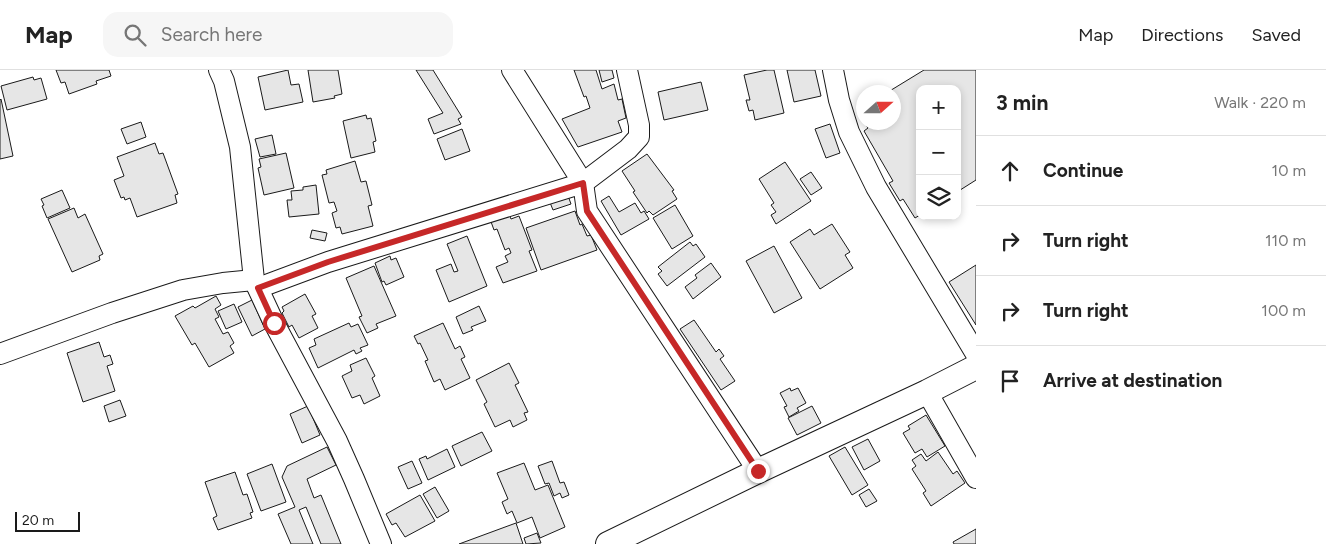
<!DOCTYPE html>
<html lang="en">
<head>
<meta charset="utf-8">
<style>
	:root { --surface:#fff; --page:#f6f6f6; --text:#222; --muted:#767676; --line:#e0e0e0 }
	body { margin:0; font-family:Figtree,sans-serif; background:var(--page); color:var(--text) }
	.controls { position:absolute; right:15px; top:15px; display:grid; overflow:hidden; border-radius:10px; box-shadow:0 2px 8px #0003 }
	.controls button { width:45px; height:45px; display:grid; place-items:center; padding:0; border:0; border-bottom:1px solid var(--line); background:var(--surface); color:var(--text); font:25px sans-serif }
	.compass { position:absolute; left:856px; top:15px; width:45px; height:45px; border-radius:50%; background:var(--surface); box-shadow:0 2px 8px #0003; rotate:69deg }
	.scale { position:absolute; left:15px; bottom:12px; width:65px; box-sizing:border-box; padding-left:5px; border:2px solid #1a1a1a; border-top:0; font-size:14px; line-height:18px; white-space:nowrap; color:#1a1a1a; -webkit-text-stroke:4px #fff; paint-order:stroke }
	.stop { position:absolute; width:15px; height:15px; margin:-11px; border:4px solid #c62828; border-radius:50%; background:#fff }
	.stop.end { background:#c62828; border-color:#fff; box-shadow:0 1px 5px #0008 }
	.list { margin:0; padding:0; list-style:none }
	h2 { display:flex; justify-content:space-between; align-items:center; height:65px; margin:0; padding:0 20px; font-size:21px }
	h2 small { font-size:16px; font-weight:400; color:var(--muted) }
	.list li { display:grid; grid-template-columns:32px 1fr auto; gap:15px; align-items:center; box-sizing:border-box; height:70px; padding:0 20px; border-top:1px solid var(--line) }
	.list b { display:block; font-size:19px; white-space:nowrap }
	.list em { font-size:16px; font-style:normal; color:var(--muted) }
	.icon { flex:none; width:28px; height:28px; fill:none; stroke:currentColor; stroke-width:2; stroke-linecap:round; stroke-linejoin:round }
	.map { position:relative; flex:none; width:976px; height:474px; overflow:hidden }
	header { display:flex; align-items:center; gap:30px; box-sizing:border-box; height:70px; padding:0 25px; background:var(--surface); border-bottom:1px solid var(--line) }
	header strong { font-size:24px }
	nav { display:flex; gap:28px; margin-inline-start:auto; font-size:18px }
	.search { width:350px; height:45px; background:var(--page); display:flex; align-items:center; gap:12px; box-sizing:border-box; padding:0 18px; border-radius:15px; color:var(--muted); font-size:19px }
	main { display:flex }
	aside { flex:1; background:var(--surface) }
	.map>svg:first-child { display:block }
	.building { fill:#e6e6e6; stroke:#1a1a1a }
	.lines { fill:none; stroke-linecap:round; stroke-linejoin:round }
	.minor-casing { stroke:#1a1a1a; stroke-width:22 }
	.tertiary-casing { stroke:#1a1a1a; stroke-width:26 }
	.minor { stroke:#fff; stroke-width:20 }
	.tertiary { stroke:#fff; stroke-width:24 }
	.route { stroke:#c62828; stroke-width:6 }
</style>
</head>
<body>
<header>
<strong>Map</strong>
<div class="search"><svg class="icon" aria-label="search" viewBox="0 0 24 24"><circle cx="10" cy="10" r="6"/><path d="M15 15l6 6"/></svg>Search here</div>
<nav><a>Map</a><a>Directions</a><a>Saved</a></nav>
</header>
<main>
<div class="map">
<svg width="976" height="474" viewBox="0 0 976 474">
	<rect width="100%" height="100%" fill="#fff"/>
	<g class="building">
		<path d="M56 0H109L111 6 96 11 97 14 69 24 65 12 61 13Z"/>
		<path d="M288 0 291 15 299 14 303 32 265 40 258 7Z"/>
		<path d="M308 0H338L342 24 334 26 335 28 313 32Z"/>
		<path d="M416 0H433L462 47 458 49 461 54 434 64 428 49 443 43Z"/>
		<path d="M574 0H596L602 19 614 14 618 30 622 29 626 48 618 51 622 62 578 77 562 49 590 38 586 26 584 27Z"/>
		<path d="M599 0H612L614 8 602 12Z"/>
		<path d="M767 0H774L784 43 755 50 753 40 749 41 746 30H750L744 5Z"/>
		<path d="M787 0H815L821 26 794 32Z"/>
		<path d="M924 0H976V110L957 122V19H920V145L915 148 903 129 900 131 889 113 893 111 864 61 868 58 864 52H894V22H888Z"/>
		<path d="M33 7 34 10 41 8 47 29 7 40 1 16Z"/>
		<path d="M701 12 708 40 664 50 658 22Z"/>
		<path d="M1 29 13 86 0 89V30Z"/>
		<path d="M366 45 367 49 371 48 376 71 373 72 375 82 351 88 343 51Z"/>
		<path d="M141 52 146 67 127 74 121 59Z"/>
		<path d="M830 54 840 83 826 88 815 59Z"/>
		<path d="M462 59 470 81 445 90 437 69Z"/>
		<path d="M272 65 276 84 260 87 255 69Z"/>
		<path d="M155 73 159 84 163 83 178 124 175 125 177 133 137 147 130 128 125 130 124 127 121 128 114 110 124 106 117 87Z"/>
		<path d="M286 83 294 118 264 125 258 98 261 97 259 89Z"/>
		<path d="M647 84 674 120 672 121 677 129 653 145 649 141 647 143 633 122 635 121 622 101Z"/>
		<path d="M355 91 361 112 366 111 372 135 368 136 373 156 342 164 340 157 336 158 332 143 337 141 334 132 329 133 322 105 327 104 326 100Z"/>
		<path d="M785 92 811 131 776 154 771 145 776 142 771 135 774 133 759 109Z"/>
		<path d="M811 102 822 118 811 125 800 109Z"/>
		<path d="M316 115 319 144 289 147 287 130H292L291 121 303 120V117Z"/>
		<path d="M62 120 70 138 47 148 42 136 44 135 41 129Z"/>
		<path d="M567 123 571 134 553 140 549 130Z"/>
		<path d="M609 126 619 142 635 133 641 143 644 141 649 149 621 165 601 131Z"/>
		<path d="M675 135 693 166 672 179 653 148Z"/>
		<path d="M74 138 78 148 85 144 103 184 99 186 100 190 72 202 48 149Z"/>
		<path d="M575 141 580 155 582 154 587 166 591 165 597 180 541 200 526 158Z"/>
		<path d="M508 142 511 149 519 146 532 180 529 181 537 201 503 213 496 197 508 192 505 186 511 183 509 178 505 180 497 159 494 160 490 149Z"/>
		<path d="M832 154 850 182 845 185 853 198 820 219 790 172 810 159 814 165Z"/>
		<path d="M312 160 327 163 325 171 310 168Z"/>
		<path d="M467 166 487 216 449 232 436 200 451 194 454 202 458 201 447 174Z"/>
		<path d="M690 172 693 176 696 174 705 187 667 216 658 204 662 201 658 197Z"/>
		<path d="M774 176 802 228 774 243 746 191Z"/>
		<path d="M390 186 391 190 396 188 404 207 386 215 384 211 382 212 375 193Z"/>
		<path d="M711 193 721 207 693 229 685 217 697 208 695 205Z"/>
		<path d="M976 195V255L949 212Z"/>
		<path d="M374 196 396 246 376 254 378 258 367 263 359 247 362 246 346 208Z"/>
		<path d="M305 224 316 244 312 246 318 258 299 268 292 255 289 257 282 243 284 241 282 237Z"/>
		<path d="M216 226 221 235 215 239 219 247 215 249 223 264 228 262 234 273 230 276 234 283 209 297 195 273 192 275 175 246 193 236 195 238Z"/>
		<path d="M252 230 265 259 252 266 238 237Z"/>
		<path d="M234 234 242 252 226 259 218 241Z"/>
		<path d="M479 236 486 251 471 257 473 260 463 264 456 247Z"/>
		<path d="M694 250 716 282 719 279 724 286 720 289 735 311 721 320 680 259Z"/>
		<path d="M349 253 351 257 358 254 368 275 360 278 362 281 356 284 354 280 318 298 309 278 316 275 314 269Z"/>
		<path d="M443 253 455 279 460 276 465 287 461 289 470 308 445 320 440 309 434 312 425 291 428 290 420 273 418 274 414 266Z"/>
		<path d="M99 272 104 287 110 285 113 294 107 296 115 321 83 332 67 283Z"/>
		<path d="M366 288 375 306 372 308 380 326 364 334 360 325 352 328 342 306 352 301 350 295Z"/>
		<path d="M509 293 519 313 515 315 528 342 524 343 527 350 513 357 510 350 495 357 484 334 487 332 476 310Z"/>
		<path d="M790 318 791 321 798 318 806 333 797 338 799 341 789 347 784 337 787 336 780 323Z"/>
		<path d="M120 330 126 346 109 352 104 336Z"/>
		<path d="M308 336 320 365 302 373 290 344Z"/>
		<path d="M812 336 821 353 797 365 788 348Z"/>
		<path d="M926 345 945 376 927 387 922 379 915 383 903 363 910 359 908 356Z"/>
		<path d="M482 362 492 381 461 396 452 376Z"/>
		<path d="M868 369 880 391 864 400 852 377Z"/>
		<path d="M327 377 336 395 307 409 314 428 321 425 341 474H321L306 437 299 440 313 474H291L278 444 295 437 282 407 287 396Z"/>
		<path d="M845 377 868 415 852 425 829 386Z"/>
		<path d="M447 379 455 397 428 410 419 389 426 386 427 389Z"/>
		<path d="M938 382 953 404 957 401 965 413 931 436 923 423 926 421 912 399 916 396 912 390 921 384 926 391Z"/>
		<path d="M412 391 422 413 408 419 398 397Z"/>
		<path d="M552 391 560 413 564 412 569 425 562 428 560 423 554 426 549 413 545 414 538 396Z"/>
		<path d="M524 393 535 420 548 415 565 457 540 468 532 447 517 453 512 441 507 444 502 432 508 429 497 403Z"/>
		<path d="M272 394 286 432 261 441 247 404Z"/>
		<path d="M235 402 243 425 247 424 253 442 250 443 252 448 218 460 213 448 217 446 205 412Z"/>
		<path d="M435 417 449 441 437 448 423 424Z"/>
		<path d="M869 419 877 431 866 437 859 425Z"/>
		<path d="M420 425 435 451 405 467 396 453 392 455 386 444Z"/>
		<path d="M516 453 523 474H459Z"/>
		<path d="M976 459V474H954L953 472Z"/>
		<path d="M537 463 541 473 526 474 524 468Z"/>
	</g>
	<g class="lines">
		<g class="minor-casing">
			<g id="minor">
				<path d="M219 0 224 11 240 77 254 210 274 253 337 371 354 409 381 474"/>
				<path d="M512 0 583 113 587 141 758 401"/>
				<path d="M833 0 839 30 849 62 876 117 976 284"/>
				<path d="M258 218 328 192 583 113 628 79 639 67V55L627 0"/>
				<path d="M0 284 112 243 183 220 223 213 254 210"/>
				<path d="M927 322 976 408"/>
			</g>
		</g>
		<g class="tertiary-casing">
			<path id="tertiary" d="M608 474 758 401 927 322 976 297"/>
		</g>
		<use href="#minor" class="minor"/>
		<use href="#tertiary" class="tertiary"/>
	</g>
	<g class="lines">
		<path class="route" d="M274 253 258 218 328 192 583 113 587 141 758 401"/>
	</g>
</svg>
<div class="controls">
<button>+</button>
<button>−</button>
<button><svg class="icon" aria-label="layers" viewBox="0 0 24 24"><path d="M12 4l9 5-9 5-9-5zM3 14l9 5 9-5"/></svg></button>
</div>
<svg class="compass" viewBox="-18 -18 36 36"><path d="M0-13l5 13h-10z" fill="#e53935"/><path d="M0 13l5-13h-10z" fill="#767676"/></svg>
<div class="scale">20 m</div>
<div class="stop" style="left:274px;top:253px"></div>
<div class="stop end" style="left:758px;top:401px"></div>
</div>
<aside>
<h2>3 min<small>Walk · 220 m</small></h2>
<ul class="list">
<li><svg class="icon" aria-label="ahead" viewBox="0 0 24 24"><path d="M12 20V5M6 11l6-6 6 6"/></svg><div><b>Continue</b></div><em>10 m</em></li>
<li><svg class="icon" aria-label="right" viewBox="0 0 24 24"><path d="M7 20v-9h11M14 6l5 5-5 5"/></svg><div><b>Turn right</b></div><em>110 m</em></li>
<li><svg class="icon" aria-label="right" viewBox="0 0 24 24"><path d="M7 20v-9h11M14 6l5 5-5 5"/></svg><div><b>Turn right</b></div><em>100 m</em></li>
<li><svg class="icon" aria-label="arrive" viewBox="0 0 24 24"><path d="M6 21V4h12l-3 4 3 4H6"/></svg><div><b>Arrive at destination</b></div></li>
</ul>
</aside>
</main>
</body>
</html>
